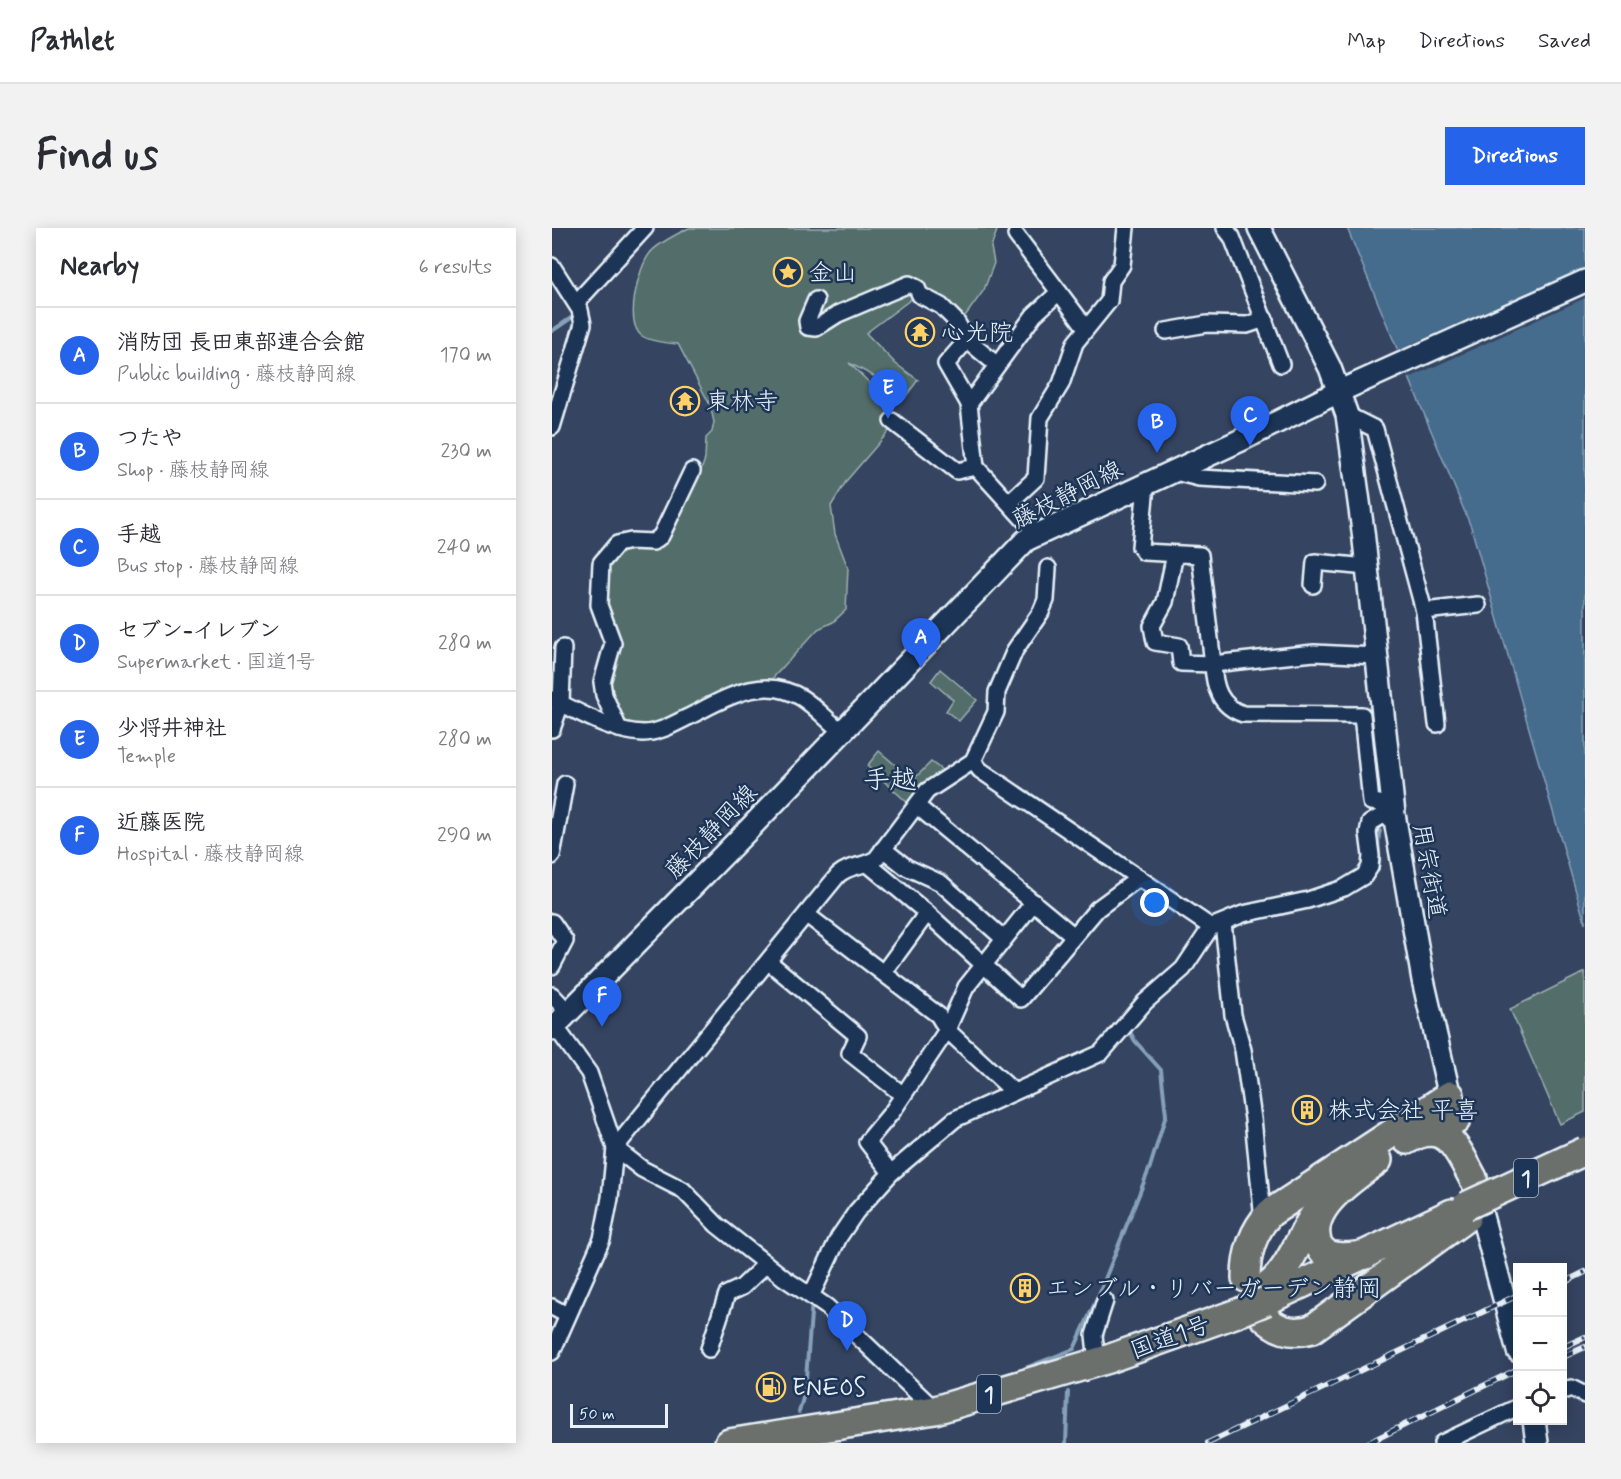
<!DOCTYPE html>
<html lang="en">
<head>
<meta charset="utf-8">
<style>
	:root { --surface:#fff; --page:#f2f2f3; --text:#2b2b33; --muted:#7c7c81; --line:#e1e1e2; --accent:#2563eb }
	body { margin:0; font-family:Mynerve,"Klee One",sans-serif; background:var(--page); color:var(--text) }
	.controls { position:absolute; right:18px; bottom:18px; display:grid; overflow:hidden; border-radius:0px; box-shadow:0 3px 15px #0003 }
	.controls button { width:54px; height:54px; display:grid; place-items:center; padding:0; border:0; border-bottom:2px solid var(--line); background:var(--surface); color:var(--text); font:30px sans-serif }
	.scale { position:absolute; left:18px; bottom:15px; width:98px; box-sizing:border-box; padding-left:6px; border:3px solid #e8f1f8; border-top:0; font-size:16px; line-height:21px; white-space:nowrap; color:#e8f1f8; -webkit-text-stroke:4px #1d3557; paint-order:stroke }
	.you { position:absolute; left:603px; top:675px; width:21px; height:21px; margin:-15px; border:4px solid #fff; border-radius:50%; background:#1a73e8; box-shadow:0 0 0 9px #1a73e833 }
	.badge { display:grid; place-items:center; width:39px; height:39px; border-radius:50%; background:var(--accent); color:#fff; font-size:20px; font-weight:700 }
	.pin { position:absolute; translate:-50% -50px; filter:drop-shadow(0 2px 3px #0008) }
	.pin::after { content:''; position:absolute; top:32px; width:21px; height:18px; background:inherit; clip-path:polygon(0 0,100% 0,50% 100%) }
	.list { margin:0; padding:0; list-style:none }
	h2 { display:flex; justify-content:space-between; align-items:center; height:78px; margin:0; padding:0 24px; font-size:26px }
	h2 small { font-size:20px; font-weight:400; color:var(--muted) }
	.list li { display:grid; grid-template-columns:39px 1fr auto; gap:18px; align-items:center; box-sizing:border-box; height:96px; padding:0 24px; border-top:2px solid var(--line) }
	.list b { display:block; font-size:22px; white-space:nowrap }
	.list p { margin:0; font-size:20px; white-space:nowrap; color:var(--muted) }
	.list em { font-size:20px; font-style:normal; color:var(--muted) }
	.icon { flex:none; width:33px; height:33px; fill:none; stroke:currentColor; stroke-width:2; stroke-linecap:round; stroke-linejoin:round }
	.map { position:relative; flex:none; width:1033px; height:1215px; overflow:hidden; border-radius:0px }
	header { display:flex; align-items:center; gap:36px; box-sizing:border-box; height:84px; padding:0 30px; background:var(--surface); border-bottom:2px solid var(--line) }
	header strong { font-size:28px }
	nav { display:flex; gap:33px; margin-inline-start:auto; font-size:21px }
	.intro { display:flex; align-items:center; justify-content:space-between; box-sizing:border-box; height:144px; padding:0 36px }
	h1 { margin:0; font-size:42px }
	.button { padding:15px 27px; border-radius:0px; background:var(--accent); color:#fff; font-size:21px; font-weight:700 }
	main { display:flex; gap:36px; padding:0 36px }
	aside { flex:1; background:var(--surface); border-radius:0px; box-shadow:0 3px 15px #0003 }
	.map>svg:first-child { display:block }
	.green { fill:#536e6b; stroke:#9eb0b2; stroke-width:1.5 }
	.water { fill:#456c8d; stroke:#86a1b8; stroke-width:1.5 }
	.pier { fill:#354461 }
	.lines { fill:none; stroke-linecap:round; stroke-linejoin:round }
	.stream { stroke:#86a1b8; stroke-width:4 }
	.street-casing { stroke:#e8f1f8; stroke-width:20 }
	.secondary-casing { stroke:#e8f1f8; stroke-width:26 }
	.highway-casing { stroke:#e8f1f8; stroke-width:32 }
	.street { stroke:#1d3557; stroke-width:15 }
	.secondary { stroke:#1d3557; stroke-width:21 }
	.highway { stroke:#6c706d; stroke-width:27 }
	.rail-casing { stroke:#e8f1f8; stroke-width:6 }
	.rail { stroke:#1d3557; stroke-width:4; stroke-dasharray:11; stroke-linecap:butt }
	.highway-bridge-casing { stroke:#e8f1f8; stroke-width:32; stroke-linecap:butt }
	.highway-bridge { stroke:#6c706d; stroke-width:27 }
	.labels { text-anchor:middle; stroke-width:5; stroke-linejoin:round; paint-order:stroke }
	.shield { fill:#1d3557; stroke:#abb9c8; stroke-width:1.5 }
	.shield-label { font-size:22px; font-weight:bold; fill:#e8f1f8 }
	.poi-label { font-size:24px; fill:#e8f1f8; stroke:#1d3557; text-anchor:start }
	.street-label { font-size:24px; fill:#e8f1f8; stroke:#1d3557 }
	.quarter-label { font-size:27px; fill:#e8f1f8; stroke:#1d3557 }
</style>
</head>
<body>
<header>
<strong>Pathlet</strong>
<nav><a>Map</a><a>Directions</a><a>Saved</a></nav>
</header>
<div class="intro"><h1>Find us</h1><a class="button">Directions</a></div>
<main>
<aside>
<h2>Nearby<small>6 results</small></h2>
<ul class="list">
<li><span class="badge">A</span><div><b>消防団 長田東部連合会館</b><p>Public building · 藤枝静岡線</p></div><em>170 m</em></li>
<li><span class="badge">B</span><div><b>つたや</b><p>Shop · 藤枝静岡線</p></div><em>230 m</em></li>
<li><span class="badge">C</span><div><b>手越</b><p>Bus stop · 藤枝静岡線</p></div><em>240 m</em></li>
<li><span class="badge">D</span><div><b>セブン-イレブン</b><p>Supermarket · 国道1号</p></div><em>280 m</em></li>
<li><span class="badge">E</span><div><b>少将井神社</b><p>Temple</p></div><em>280 m</em></li>
<li><span class="badge">F</span><div><b>近藤医院</b><p>Hospital · 藤枝静岡線</p></div><em>290 m</em></li>
</ul>
</aside>
<div class="map">
<svg width="1033" height="1215" viewBox="0 0 1033 1215">
	<rect width="100%" height="100%" fill="#354461"/>
	<filter id="ink" filterUnits="userSpaceOnUse"><feTurbulence type="fractalNoise" baseFrequency=".0167" numOctaves="2"/><feDisplacementMap in="SourceGraphic" scale="12" xChannelSelector="R" yChannelSelector="G"/><feConvolveMatrix kernelMatrix="1 2 1 2 8 2 1 2 1" color-interpolation-filters="sRGB"/></filter>
	<g filter="url(#ink)">
		<g class="green">
			<path d="M137 0H446L439 19 442 35 432 62 406 98 369 70 358 72 314 105 344 136 366 152 352 171 331 153 297 135 327 164 345 194 295 252 279 278 283 306 296 340 294 382 281 394 266 401 217 454 110 496 79 499 70 494 57 473 53 383 55 335 66 323 113 310 146 251 153 231 154 210 160 204 162 194 158 177 126 116C116 115 99 114 90 108 72 95 86 40 98 25 106 15 125 6 137 0Z"/>
			<path d="M388 441 425 472 407 493 394 483 401 472 379 453Z"/>
			<path d="M327 523 361 552 379 534 394 545 357 576 315 538Z"/>
			<path d="M1033 744V884L1008 896 958 781Z"/>
		</g>
		<path class="water" d="M795 0H1033V695L919 299Z"/>
		<path class="pier" d="M1033 43V70L855 151 844 123 938 81 940 85Z"/>
		<g class="lines">
			<g class="stream">
				<path d="M0 103 25 86"/>
				<path d="M821 647C834 633 822 618 828 603"/>
				<path d="M473 1140 522 1121 547 1066 598 939 614 887 609 842 583 813 578 804 580 799"/>
				<path d="M247 1184 253 1163 260 1073"/>
				<path d="M514 1215 516 1164"/>
			</g>
			<g class="street-casing">
				<g id="street">
					<path d="M673 0 680 9 729 136"/>
					<path d="M464 7 507 64"/>
					<path d="M0 38 28 82 31 96 0 199"/>
					<path d="M264 72 255 93 256 99 264 100 286 86 357 56 365 60 368 67 389 78 404 93 415 112"/>
					<path d="M24 75 93 0"/>
					<path d="M614 103 655 96 695 97 713 91"/>
					<path d="M417 176 394 136 415 112 445 137"/>
					<path d="M795 187 823 201 872 383 926 377"/>
					<path d="M340 193 405 243 424 239"/>
					<path d="M625 241 631 246 647 250 763 256"/>
					<path d="M590 257 593 268 588 319 592 324 648 327 661 436 629 435 627 418 603 414 600 398 613 374 623 326"/>
					<path d="M457 275 484 250 488 190 509 156 523 115 557 73 559 53 570 37 574 0"/>
					<path d="M485 306 424 239 417 176 482 87 507 64 534 100"/>
					<path d="M761 357 763 334 815 339"/>
					<path d="M872 383 885 496"/>
					<path d="M824 428 762 425 661 436C662 458 667 478 691 486L810 487 819 574 827 575 842 586"/>
					<path d="M0 471C27 484 60 504 91 505 106 505 120 497 134 490 171 472 210 445 250 470 264 479 276 493 289 503"/>
					<path d="M0 501 9 475 11 420"/>
					<path d="M67 501 52 467 50 454 61 415 47 377 49 335 65 316 79 313 101 314 109 308 140 243"/>
					<path d="M421 533 428 542 659 699"/>
					<path d="M365 578 522 708"/>
					<path d="M331 621 354 639 389 655 452 711"/>
					<path d="M0 628 13 556"/>
					<path d="M316 636 375 685 469 771 545 681 587 650"/>
					<path d="M255 687 386 787 395 802 462 864"/>
					<path d="M0 694 13 713 0 738"/>
					<path d="M671 695 681 787 691 822 701 891 711 992"/>
					<path d="M217 734 306 808 298 825 351 867"/>
					<path d="M332 744 375 685"/>
					<path d="M0 767 16 784"/>
					<path d="M339 945 315 914 340 884 395 802 414 759 482 674"/>
					<path d="M259 1068 232 1050 165 997 131 962 90 941 63 920 286 647C297 637 311 639 324 631L375 563 421 533 444 484 445 464 463 422 489 384 494 372 496 340"/>
					<path d="M0 1079 15 1087"/>
					<path d="M157 1121 175 1066 190 1059 214 1036"/>
					<path d="M0 1124 50 1011 58 970 63 920 37 845 3 798"/>
					<path d="M544 1125 542 1107 553 1073"/>
					<path d="M1011 1163 1019 1160 1033 1167"/>
					<path d="M383 1182 275 1079 259 1068 287 1009 304 984 339 945 403 891 549 825 593 774 631 741 659 699 691 686 756 672 792 660 812 648 818 639 819 628 816 605 818 595 828 589 842 586"/>
					<path d="M890 1215 966 1179"/>
				</g>
			</g>
			<g class="secondary-casing">
				<g id="secondary">
					<path d="M707 0 778 140 795 187 811 303 842 586 871 752 901 882"/>
					<path d="M0 801 199 599 474 312 687 213 788 163 1033 53"/>
					<path d="M922 958 966 1123"/>
					<path d="M982 1192 985 1215"/>
				</g>
			</g>
			<g class="highway-casing">
				<g id="highway">
					<path d="M866 901 888 887 904 892"/>
					<path d="M855 912C894 889 905 921 921 950"/>
					<path d="M814 1027C797 1028 772 1035 765 1013 755 978 804 949 826 932"/>
					<path d="M694 1050C694 1025 701 1003 718 985L898 867"/>
					<path d="M710 1061C735 1051 749 1004 765 983"/>
					<path d="M714 1073 900 985"/>
					<path d="M709 1086C724 1102 739 1107 760 1101L915 989"/>
					<path d="M177 1215 383 1182 556 1131 688 1084"/>
				</g>
			</g>
			<use href="#street" class="street"/>
			<use href="#secondary" class="secondary"/>
			<use href="#highway" class="highway"/>
			<g class="rail-casing">
				<g id="rail">
					<path d="M1011 1055 1033 1044"/>
					<path d="M1011 1119 1033 1109"/>
					<path d="M1011 1129 1033 1119"/>
					<path d="M656 1215 966 1067"/>
					<path d="M816 1215 966 1141"/>
				</g>
			</g>
			<use href="#rail" class="rail"/>
			<g class="highway-bridge-casing">
				<g id="highway-bridge">
					<path d="M914 978 1033 923"/>
					<path d="M688 1084 714 1073"/>
				</g>
			</g>
			<use href="#highway-bridge" class="highway-bridge"/>
		</g>
	</g>
	<defs>
		<g id="sight-ring" transform="scale(1.5)"><circle r="9.5" fill="#1d3557" stroke="#ffd166" stroke-width="1.5"/><path d="M0-6L1.8-2.2L6-1.7L2.9 1.2L3.7 5.4L0 3.3L-3.7 5.4L-2.9 1.2L-6-1.7L-1.8-2.2Z" fill="#ffd166"/></g>
		<g id="temple-ring" transform="scale(1.5)"><circle r="9.5" fill="#1d3557" stroke="#ffd166" stroke-width="1.5"/><path d="M0-6L5-2H3V0L6.5 2.5H4V6H1.5V3h-3V6H-4V2.5H-6.5L-3 0V-2H-5Z" fill="#ffd166"/></g>
		<g id="building-ring" transform="scale(1.5)"><circle r="9.5" fill="#1d3557" stroke="#ffd166" stroke-width="1.5"/><path d="M-4-6H4V6H1V3H-1V6H-4ZM-2.5-4.3h1.7v1.8h-1.7ZM.8-4.3h1.7v1.8H.8ZM-2.5-1h1.7V.8h-1.7ZM.8-1h1.7V.8H.8Z" fill="#ffd166"/></g>
		<g id="fuel-ring" transform="scale(1.5)"><circle r="9.5" fill="#1d3557" stroke="#ffd166" stroke-width="1.5"/><path d="M-5.5-6h7V0h2V4h1.3V-2.5L3-4.5l.8-.8L6-3V5H2.5V1h-1V6h-7ZM-4.2-4.7v3.2H.2V-4.7Z" fill="#ffd166"/></g>
	</defs>
	<g fill-rule="evenodd">
		<use href="#sight-ring" x="236" y="44"/>
		<use href="#temple-ring" x="368" y="104"/>
		<use href="#temple-ring" x="133" y="173"/>
		<use href="#building-ring" x="755" y="882"/>
		<use href="#building-ring" x="473" y="1060"/>
		<use href="#fuel-ring" x="219" y="1159"/>
	</g>
	<g class="labels">
		<g class="shield">
			<rect x="962" y="931" width="24" height="38" rx="4.5"/>
			<rect x="425" y="1147" width="24" height="38" rx="4.5"/>
		</g>
		<g class="shield-label">
			<text x="974" y="958">1</text>
			<text x="437" y="1174">1</text>
		</g>
		<g class="poi-label">
			<text x="257" y="52">金山</text>
			<text x="389" y="112">心光院</text>
			<text x="154" y="181">東林寺</text>
			<text x="776" y="890">株式会社 平喜</text>
			<text x="494" y="1068">エンブル・リバーガーデン静岡</text>
			<text x="240" y="1167">ENEOS</text>
		</g>
		<g class="street-label">
			<text transform="translate(515 266) rotate(-27)" y="8">藤枝静岡線</text>
			<text transform="translate(159 603) rotate(-46)" y="8">藤枝静岡線</text>
			<text transform="translate(878 643) rotate(80)" y="8">用宗街道</text>
			<text transform="translate(618 1109) rotate(-20)" y="8">国道1号</text>
		</g>
		<g class="quarter-label">
			<text x="338" y="560">手越</text>
		</g>
	</g>
</svg>
<div class="controls">
<button>+</button>
<button>−</button>
<button><svg class="icon" aria-label="locate" viewBox="0 0 24 24"><circle cx="12" cy="12" r="6"/><path d="M12 2v4M12 18v4M2 12h4M18 12h4"/></svg></button>
</div>
<div class="scale">50 m</div>
<div class="you"></div>
<div class="pin badge" style="left:369px;top:440px">A</div>
<div class="pin badge" style="left:605px;top:225px">B</div>
<div class="pin badge" style="left:698px;top:218px">C</div>
<div class="pin badge" style="left:295px;top:1123px">D</div>
<div class="pin badge" style="left:336px;top:191px">E</div>
<div class="pin badge" style="left:50px;top:799px">F</div>
</div>
</main>
</body>
</html>
